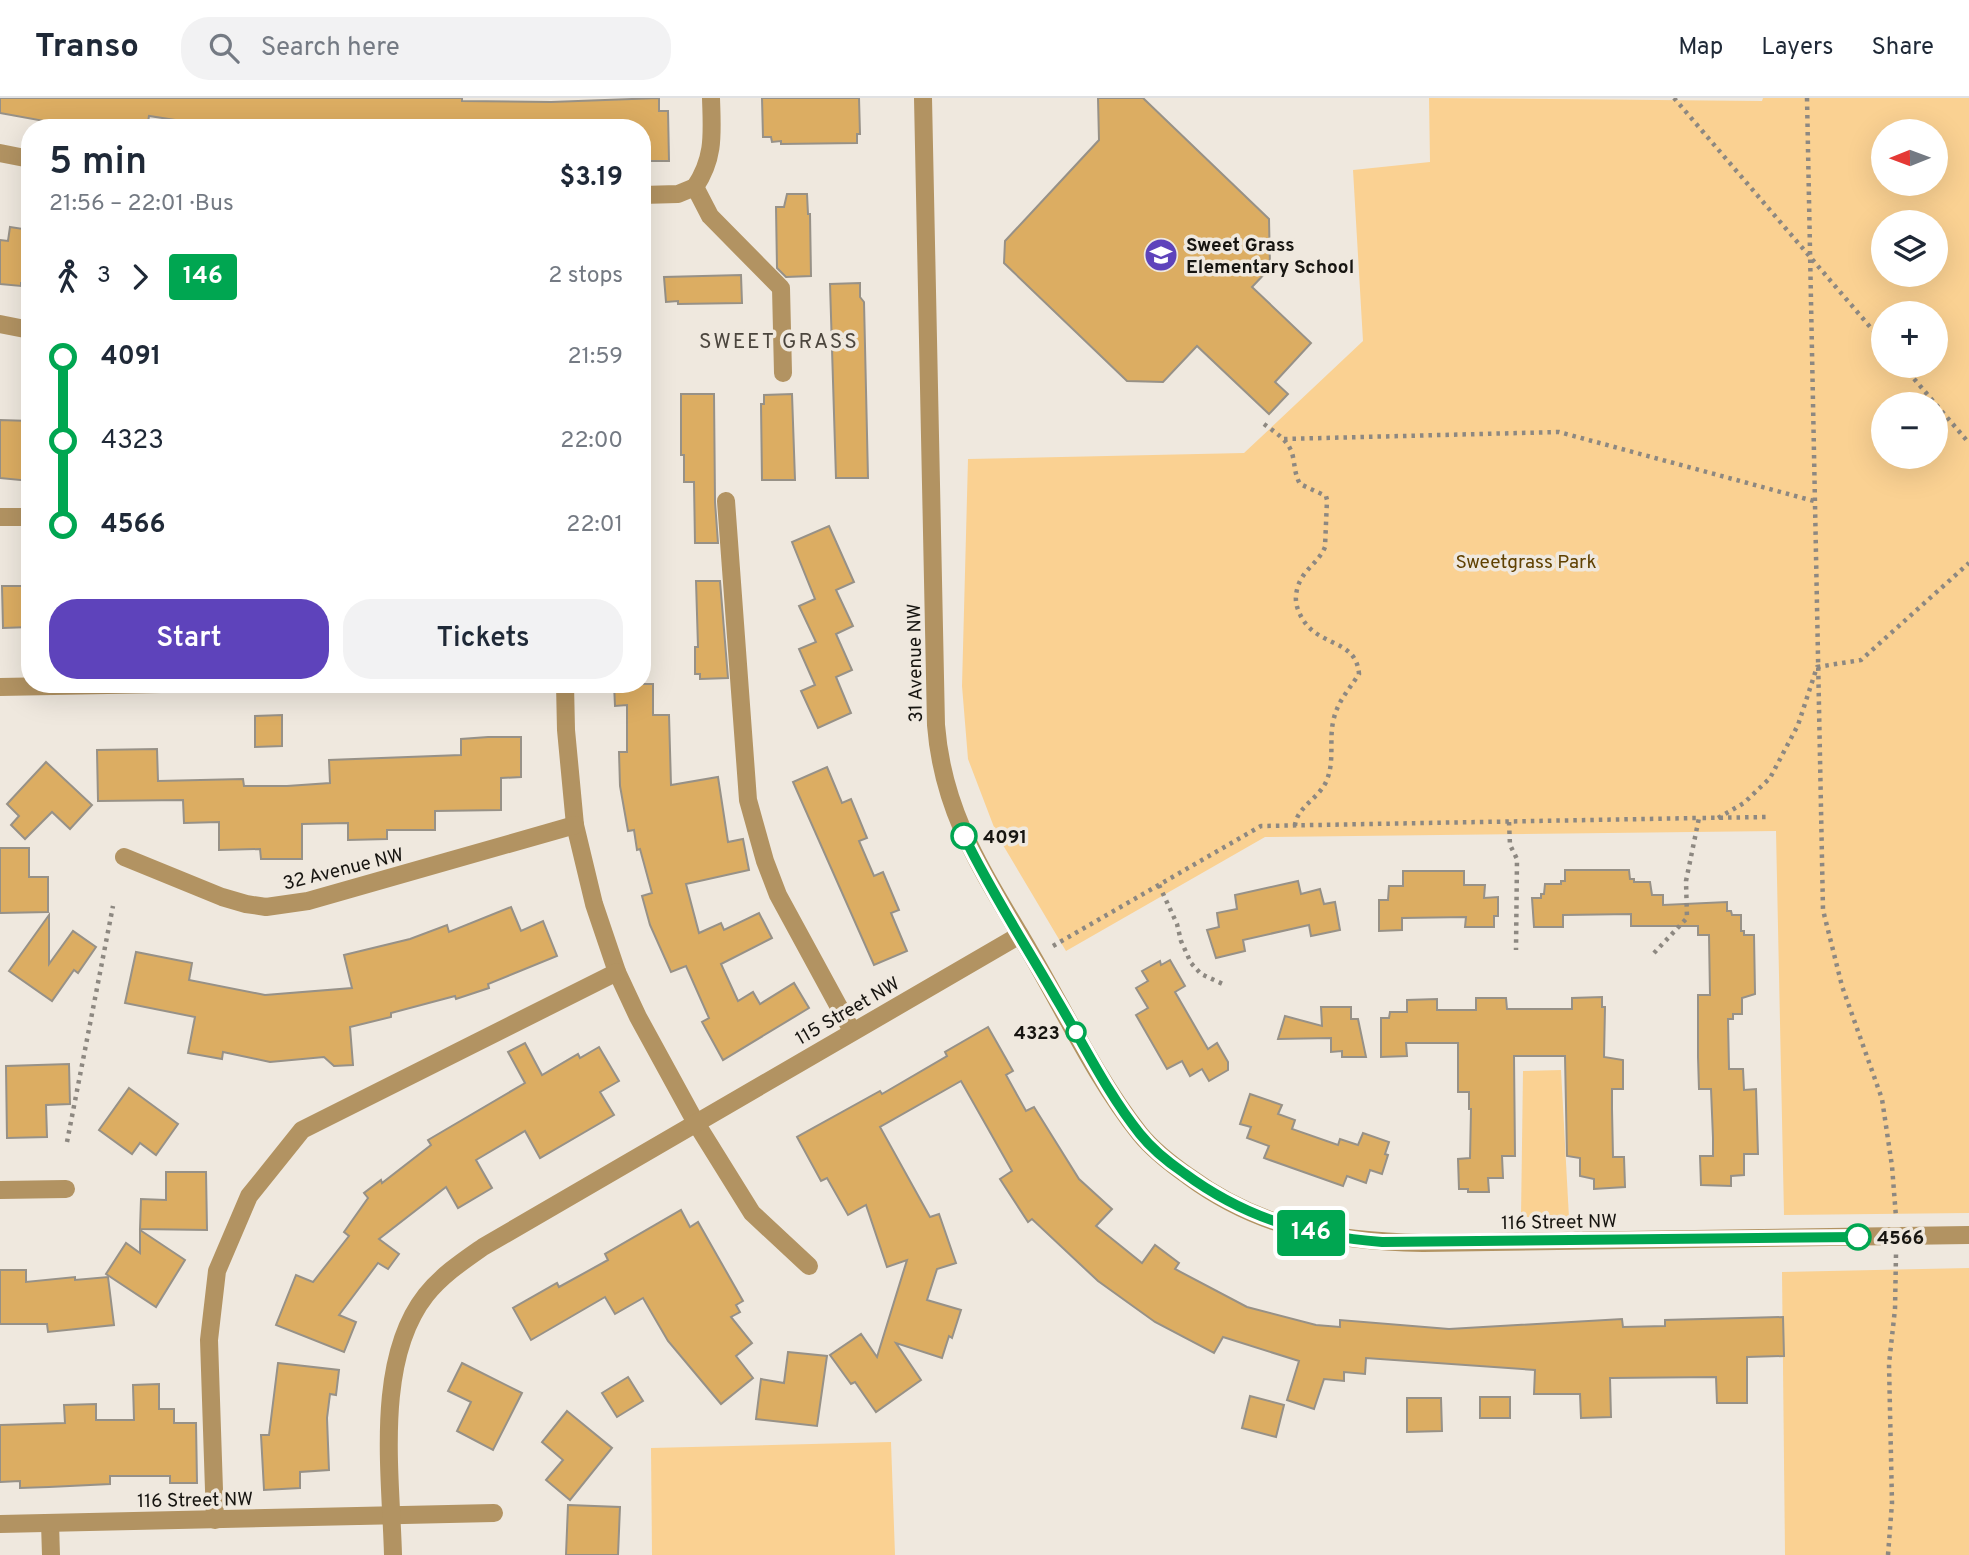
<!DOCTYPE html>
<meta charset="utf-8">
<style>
:root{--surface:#fff;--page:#f2f2f3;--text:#1f2937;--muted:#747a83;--line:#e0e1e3;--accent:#5e43bb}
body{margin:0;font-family:Overpass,sans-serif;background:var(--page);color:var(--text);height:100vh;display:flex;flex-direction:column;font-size:26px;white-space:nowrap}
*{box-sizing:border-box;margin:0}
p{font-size:23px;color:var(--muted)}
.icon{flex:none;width:38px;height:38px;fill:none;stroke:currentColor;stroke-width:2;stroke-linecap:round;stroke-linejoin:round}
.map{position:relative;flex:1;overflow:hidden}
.drawer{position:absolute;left:21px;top:21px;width:630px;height:574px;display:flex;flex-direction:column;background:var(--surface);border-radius:28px;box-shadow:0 7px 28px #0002}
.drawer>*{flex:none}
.badge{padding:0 14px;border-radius:5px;font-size:24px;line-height:46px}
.needle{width:46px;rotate:269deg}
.buttons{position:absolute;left:1871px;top:21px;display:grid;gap:14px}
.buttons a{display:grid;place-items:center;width:77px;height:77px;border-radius:50%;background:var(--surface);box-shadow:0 7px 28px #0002;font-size:35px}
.map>.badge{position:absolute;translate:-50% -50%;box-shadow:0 0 0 4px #fff}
.legs{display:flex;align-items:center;gap:10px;height:77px;padding:0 28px;font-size:23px}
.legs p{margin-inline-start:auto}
.summary{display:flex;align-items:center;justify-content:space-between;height:119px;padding:0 28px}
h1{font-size:38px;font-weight:600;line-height:52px}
.button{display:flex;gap:14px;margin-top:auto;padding:14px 28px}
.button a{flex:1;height:80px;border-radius:28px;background:var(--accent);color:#fff;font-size:28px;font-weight:600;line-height:80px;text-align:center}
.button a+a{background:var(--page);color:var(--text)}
ul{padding:0 28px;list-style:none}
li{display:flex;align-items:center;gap:24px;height:84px;font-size:26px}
li i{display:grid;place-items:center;width:10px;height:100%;margin:0 9px;background:currentColor}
li i::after{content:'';width:18px;height:18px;margin:-9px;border:5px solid;border-radius:50%;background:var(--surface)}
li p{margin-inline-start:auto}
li:first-child i{background:linear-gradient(#0000 50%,currentColor 0)}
li:last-child i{background:linear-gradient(currentColor 50%,#0000 0)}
header{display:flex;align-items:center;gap:42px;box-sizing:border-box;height:98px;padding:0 35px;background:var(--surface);border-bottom:2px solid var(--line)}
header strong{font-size:33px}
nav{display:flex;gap:38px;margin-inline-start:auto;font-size:24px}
.search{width:490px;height:63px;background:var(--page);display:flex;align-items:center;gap:18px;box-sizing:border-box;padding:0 24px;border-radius:28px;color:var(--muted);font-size:26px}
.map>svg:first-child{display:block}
</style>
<header>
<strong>Transo</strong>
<div class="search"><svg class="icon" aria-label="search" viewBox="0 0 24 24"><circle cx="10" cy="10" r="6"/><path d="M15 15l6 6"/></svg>Search here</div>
<nav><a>Map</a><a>Layers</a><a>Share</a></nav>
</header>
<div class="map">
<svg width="1969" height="1457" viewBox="0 0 1969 1457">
<rect width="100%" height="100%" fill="#efe8de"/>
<g fill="#fad192" fill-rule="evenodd">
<path d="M1429 0 1762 3 1763 0H1969V1115L1784 1117 1776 733 1265 739 1066 853 997 737 968 661 962 588 968 361 1244 355 1363 243 1353 72 1430 64ZM1936 33V86H1883V33ZM1936 124V177H1883V124ZM1883 215H1936V268H1883ZM1936 306V359H1883V306Z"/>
<path d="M1561 972 1569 1120 1521 1119 1523 973Z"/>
<path d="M1969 1170V1457H1785L1782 1174Z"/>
<path d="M891 1344 895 1457H652L651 1350Z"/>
</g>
<g fill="#dcad62" stroke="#979187" stroke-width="2">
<path d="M0 0H462V3L551 4 659 0V13H668L669 63H642V30H194L195 25 149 18 147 30H61V26L0 15Z"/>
<path d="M762 0H859L860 36H857V45L781 46V43L772 44 771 39H763Z"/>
<path d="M1098 0H1143L1269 121 1270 170 1252 189 1311 245 1275 284 1288 296 1269 316 1197 248 1163 284 1127 283 1004 165 1005 143 1099 42Z"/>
<path d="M787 96H807L808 116H810L811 178 786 179 777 170 776 109H784Z"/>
<path d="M10 129 30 132V186L21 185V188L0 186V142L8 143Z"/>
<path d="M741 177 742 205 678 206V203L666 204 664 179Z"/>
<path d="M860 185V199L864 204 868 380H836L830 186Z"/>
<path d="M681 296H714L715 404 718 445H695L694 384H684V357H681Z"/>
<path d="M792 296 795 382H762L761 306H764V297Z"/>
<path d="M0 322 30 323V383L0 380Z"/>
<path d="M829 428 854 484 836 492 853 528 836 536 852 572 836 579 851 615 818 630 801 593 815 587 799 551 816 544 799 508 815 501 792 444Z"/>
<path d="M696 483H720L728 580 700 581V576H695V549H698Z"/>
<path d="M2 488H30V529L3 530Z"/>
<path d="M614 586H653V617H669L671 687 718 679 728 744 743 741 749 772 686 786 699 835 721 825 724 832 759 815 772 840 721 866 738 903 753 894 760 906 794 885 809 910 723 962 702 924 709 920 686 868 671 874 650 827 642 798 652 795 640 751 637 752 634 732 628 733 620 688 619 654H627V607L615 608Z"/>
<path d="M282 617V648L255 649V618Z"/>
<path d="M488 639H521V679L501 680V712L435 713V732H387V741L348 742V725L302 726V761H261L260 751 219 752V724L184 725 183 702 98 703 97 652 157 651 158 683 243 681 244 688H287L330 685 329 662 461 657V641Z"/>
<path d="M46 664 92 707 70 731 52 714 25 741 11 727 19 718 7 706Z"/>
<path d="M827 669 842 705 851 701 867 740 859 743 874 778 883 774 899 812 891 815 907 853 874 867 793 684Z"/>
<path d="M0 750H29V779H48V814L0 815Z"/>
<path d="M1565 772H1629L1630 781H1634V784H1650L1652 797H1663V807L1727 804V813H1731L1732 817H1741V833H1744V837H1754L1755 896 1742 900V916H1733V921H1728L1729 971H1743L1744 992 1756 991 1758 1056H1744V1077L1731 1078V1088L1701 1087 1700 1058H1713V1040L1711 991H1699L1698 959V897H1710L1709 837H1698V828H1631V816L1563 817V829H1534L1532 800H1541V796H1544L1545 786H1561V783H1565Z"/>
<path d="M1403 773H1464V787H1485L1484 800 1498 799V818H1494V829H1465L1466 819 1402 820V832L1379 833V802H1388L1389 788H1403Z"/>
<path d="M1298 783 1301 796 1320 791 1324 806 1335 804 1340 832 1311 838 1309 827 1243 842 1245 853 1216 860 1207 832 1219 829 1217 815 1237 811 1235 797Z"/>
<path d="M511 809 521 833 543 823 557 858 488 886 489 890 456 901 455 898 391 915V919L350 929 353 967 334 968 324 959 270 964 223 954 222 961 188 955 195 919 125 905 136 854 192 865 189 882 265 897 352 890 344 857 410 841 447 827 449 834Z"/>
<path d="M49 817V866L73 833 96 849 78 875 74 872 52 903 9 873Z"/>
<path d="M1170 862 1185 888 1175 894 1208 951 1217 945 1228 964V972L1209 983 1202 971 1190 978 1182 963 1167 971 1136 917 1148 910 1136 890 1148 883 1142 873 1160 863 1161 867Z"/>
<path d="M1602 899V909H1605L1604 959 1623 962V991H1612V1011L1613 1059H1624L1625 1089 1594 1091V1081L1580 1078V1060L1567 1058 1565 958H1514L1515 1058H1502L1503 1080H1488L1489 1094H1468V1091H1459L1458 1061 1470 1060 1471 1011H1469V994H1458V945H1406L1407 958 1381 959V920H1389L1390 914H1407V902L1437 901V912H1476V900H1506L1507 911H1572V900Z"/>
<path d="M1321 909H1351V921H1358L1366 959H1342V953L1331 954V940L1278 941 1285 918 1322 928Z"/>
<path d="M988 929 1013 973 1006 977 1026 1013 1034 1009 1079 1081 1112 1111 1096 1128 1142 1165 1155 1147 1179 1165 1175 1171 1247 1209 1316 1227 1340 1229V1222L1449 1231 1622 1221 1623 1229 1665 1228V1222L1783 1219 1784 1258 1747 1259V1305H1717L1716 1279 1610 1280 1611 1319 1581 1320 1580 1296H1534L1535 1272 1366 1260 1365 1276 1344 1274V1283L1324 1281 1314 1311 1287 1302 1299 1263 1223 1239 1214 1255 1155 1224 1098 1183 1032 1121 1028 1124 1000 1081 1012 1073 961 983 880 1029 930 1119 939 1116 956 1165 937 1171 927 1202 961 1212 952 1240 949 1238 942 1260 896 1245 921 1282 876 1314 855 1284 851 1286 830 1257 861 1236 877 1259 907 1162 887 1169 866 1107 848 1117 827 1080 821 1083 797 1039 880 993 882 996 947 958 945 954Z"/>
<path d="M525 945 542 977 578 956 580 960 599 949 619 983 600 994 614 1017 540 1060 525 1033 476 1062 492 1090 458 1110 446 1089 379 1141 399 1156 388 1171 378 1165 339 1217 356 1224 344 1254 276 1227 296 1177 313 1184 349 1138 344 1134 368 1100 364 1095 381 1082 382 1085 431 1047 428 1042 525 985 508 954Z"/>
<path d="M69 966 70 1006 46 1007 47 1039 7 1040 6 968Z"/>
<path d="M129 990 178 1026 156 1057 140 1045 132 1056 99 1032Z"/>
<path d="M1250 996 1282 1007 1278 1016 1295 1022 1292 1031 1338 1047 1340 1041 1358 1047 1363 1035 1389 1044 1385 1056 1388 1057 1382 1076 1370 1072 1366 1085 1347 1078 1343 1088 1264 1060 1269 1048 1247 1040 1251 1029 1240 1026Z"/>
<path d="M166 1074H206L207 1132 140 1131 141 1101 166 1102Z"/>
<path d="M681 1112 690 1129 698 1124 743 1203 736 1207 740 1214 731 1219 752 1245 736 1258 753 1280 721 1306 668 1243 643 1200 615 1216 605 1199 531 1242 513 1210 557 1185 559 1189 608 1162 605 1156Z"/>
<path d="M140 1132 185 1162 156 1209 106 1176 126 1145 140 1155Z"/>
<path d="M0 1172H26V1184L75 1179V1182L108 1179 114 1227 48 1234 47 1226H0Z"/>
<path d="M788 1254 827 1258 817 1328 756 1321 761 1281 784 1285Z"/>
<path d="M278 1265 339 1272 336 1297 330 1296 327 1320 329 1372 300 1374V1390L264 1392 261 1337H269Z"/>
<path d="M462 1265 522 1295 493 1352 457 1333 471 1304 448 1293Z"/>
<path d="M628 1279 643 1303 617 1319 602 1295Z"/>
<path d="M159 1286V1311H174V1325H196L197 1385H170V1378H110V1386L49 1389 20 1390V1383L0 1384V1327L65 1325 64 1307 96 1306V1322H134L133 1287Z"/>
<path d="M1250 1298 1284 1307 1276 1339 1242 1330Z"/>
<rect x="1480" y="1299" width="30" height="21"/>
<path d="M1407 1300H1441L1442 1333 1407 1334Z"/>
<path d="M567 1313 612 1350 570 1402 546 1382 563 1362 542 1344Z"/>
<path d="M568 1407 620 1409 618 1457H566Z"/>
</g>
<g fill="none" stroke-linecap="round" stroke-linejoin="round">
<g stroke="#8d8881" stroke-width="4.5" stroke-dasharray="3.5 5" stroke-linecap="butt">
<path d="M1674 0 1883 244"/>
<path d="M1807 0 1823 812 1842 888 1882 1001 1892 1068 1896 1119"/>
<path d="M1903 268 1969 345"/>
<path d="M1264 326C1276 335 1290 343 1293 359 1295 369 1295 377 1300 386L1326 398 1327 402 1325 449C1319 464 1303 472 1298 488 1295 498 1295 505 1299 514 1314 551 1356 538 1359 576 1348 593 1337 604 1333 624 1329 644 1335 664 1326 684 1318 701 1296 710 1295 728"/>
<path d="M1284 341 1559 334 1814 403"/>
<path d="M1718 720 1744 705 1770 680 1798 627 1817 569 1861 562 1969 465"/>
<path d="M1509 724 1510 747 1517 761 1516 852"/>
<path d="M1159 787 1177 826 1181 843 1191 865 1201 876 1225 887"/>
<path d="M1053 848 1261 728 1699 720"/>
<path d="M1654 855 1687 820 1686 783 1699 720 1768 719"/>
<path d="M67 1044 113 808"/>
<path d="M1888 1457 1892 1405 1889 1266 1895 1211 1896 1156"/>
</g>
<g stroke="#b29362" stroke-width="18">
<path d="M923 0 936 627C943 718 986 778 1030 854 1065 914 1097 982 1140 1036 1153 1052 1171 1066 1188 1078 1261 1132 1334 1143 1423 1145L1969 1137"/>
<path d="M0 55 30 61"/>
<path d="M695 89 710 118 781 190 783 275"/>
<path d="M695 89C715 59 712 35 711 0"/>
<path d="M642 97 678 96 695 89"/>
<path d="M0 226 30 232"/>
<path d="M726 403 748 702 765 763 778 797 852 933"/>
<path d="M0 419H30"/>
<path d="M565 586 566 632 575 727 594 806 617 874 638 919 696 1025 752 1115 809 1168"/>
<path d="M0 589 161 586"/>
<path d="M124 759 222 799 246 806 266 809 308 803 575 727"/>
<path d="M0 1092 66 1091"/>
<path d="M215 1422 209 1242 217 1173 249 1098 302 1032 617 874"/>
<path d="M50 1425 51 1457"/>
<path d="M0 1426 494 1415"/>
<path d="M393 1457C391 1377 374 1263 426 1197 442 1177 463 1163 483 1149L1020 837"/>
</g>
</g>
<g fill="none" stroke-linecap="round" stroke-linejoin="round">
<defs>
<path id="line-1" d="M964 738C991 794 1025 846 1056 900 1083 945 1107 995 1140 1036 1152 1051 1168 1064 1184 1075 1245 1120 1306 1138 1382 1144L1858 1139"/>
</defs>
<use href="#line-1" stroke="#fff" stroke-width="16"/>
<use href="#line-1" stroke="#00a651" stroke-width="10"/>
</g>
<defs>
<symbol id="school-disc" viewBox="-11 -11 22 22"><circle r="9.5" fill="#5e43bb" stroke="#efe8de"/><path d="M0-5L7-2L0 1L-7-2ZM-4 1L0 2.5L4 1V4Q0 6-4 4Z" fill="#fff"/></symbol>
</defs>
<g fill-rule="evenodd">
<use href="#school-disc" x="1142" y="138" width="38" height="38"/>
</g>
<g fill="#fff" stroke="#00a651" stroke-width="3.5">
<circle cx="964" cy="738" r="12"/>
<circle cx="1076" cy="934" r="9"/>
<circle cx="1858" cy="1139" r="12"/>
</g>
<g text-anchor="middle" stroke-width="7" stroke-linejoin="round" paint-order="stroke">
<g font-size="19" font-weight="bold" fill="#171511" stroke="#efe8de" text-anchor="start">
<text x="1186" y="153">Sweet Grass<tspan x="1186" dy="22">Elementary School</tspan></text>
</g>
<g font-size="19" fill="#604101" stroke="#efe8de">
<text x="1526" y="470">Sweetgrass Park</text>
</g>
<g font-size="19" fill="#171511" stroke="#efe8de">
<text transform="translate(914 565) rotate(-91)" y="7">31 Avenue NW</text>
<text transform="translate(343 770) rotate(-14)" y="7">32 Avenue NW</text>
<text transform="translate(847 912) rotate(-30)" y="7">115 Street NW</text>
<text transform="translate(1559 1123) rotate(-1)" y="7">116 Street NW</text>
<text transform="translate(195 1401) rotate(-1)" y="7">116 Street NW</text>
</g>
<g font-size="19" font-weight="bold" fill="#171511" stroke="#efe8de" text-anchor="start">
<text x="983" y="745">4091</text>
<text x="1060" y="941" text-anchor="end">4323</text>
<text x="1877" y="1146">4566</text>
</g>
<g font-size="21" letter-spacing="2" fill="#4c463e" stroke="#efe8de">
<text x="779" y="250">SWEET GRASS</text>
</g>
</g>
</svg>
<div class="buttons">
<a><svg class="needle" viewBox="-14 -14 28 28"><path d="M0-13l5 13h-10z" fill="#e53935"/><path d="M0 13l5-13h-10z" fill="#747a83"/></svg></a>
<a><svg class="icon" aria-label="layers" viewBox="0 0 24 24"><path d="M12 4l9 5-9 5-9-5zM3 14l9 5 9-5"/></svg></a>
<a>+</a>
<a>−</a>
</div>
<b class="badge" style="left:1311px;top:1135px;background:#00a651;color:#fff">146</b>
<section class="drawer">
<div class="summary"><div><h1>5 min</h1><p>21:56 – 22:01 · Bus</p></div><b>$3.19</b></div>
<div class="legs"><svg class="icon" aria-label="walk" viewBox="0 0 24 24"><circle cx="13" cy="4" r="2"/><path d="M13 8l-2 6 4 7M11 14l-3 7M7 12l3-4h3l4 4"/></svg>3<svg class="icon" aria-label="forward" viewBox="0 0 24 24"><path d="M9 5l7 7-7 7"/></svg><b class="badge" style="background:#00a651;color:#fff">146</b><p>2 stops</p></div>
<ul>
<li><i style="color:#00a651"></i><b>4091</b><p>21:59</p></li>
<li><i style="color:#00a651"></i><span>4323</span><p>22:00</p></li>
<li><i style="color:#00a651"></i><b>4566</b><p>22:01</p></li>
</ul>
<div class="button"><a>Start</a><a>Tickets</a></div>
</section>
</div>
